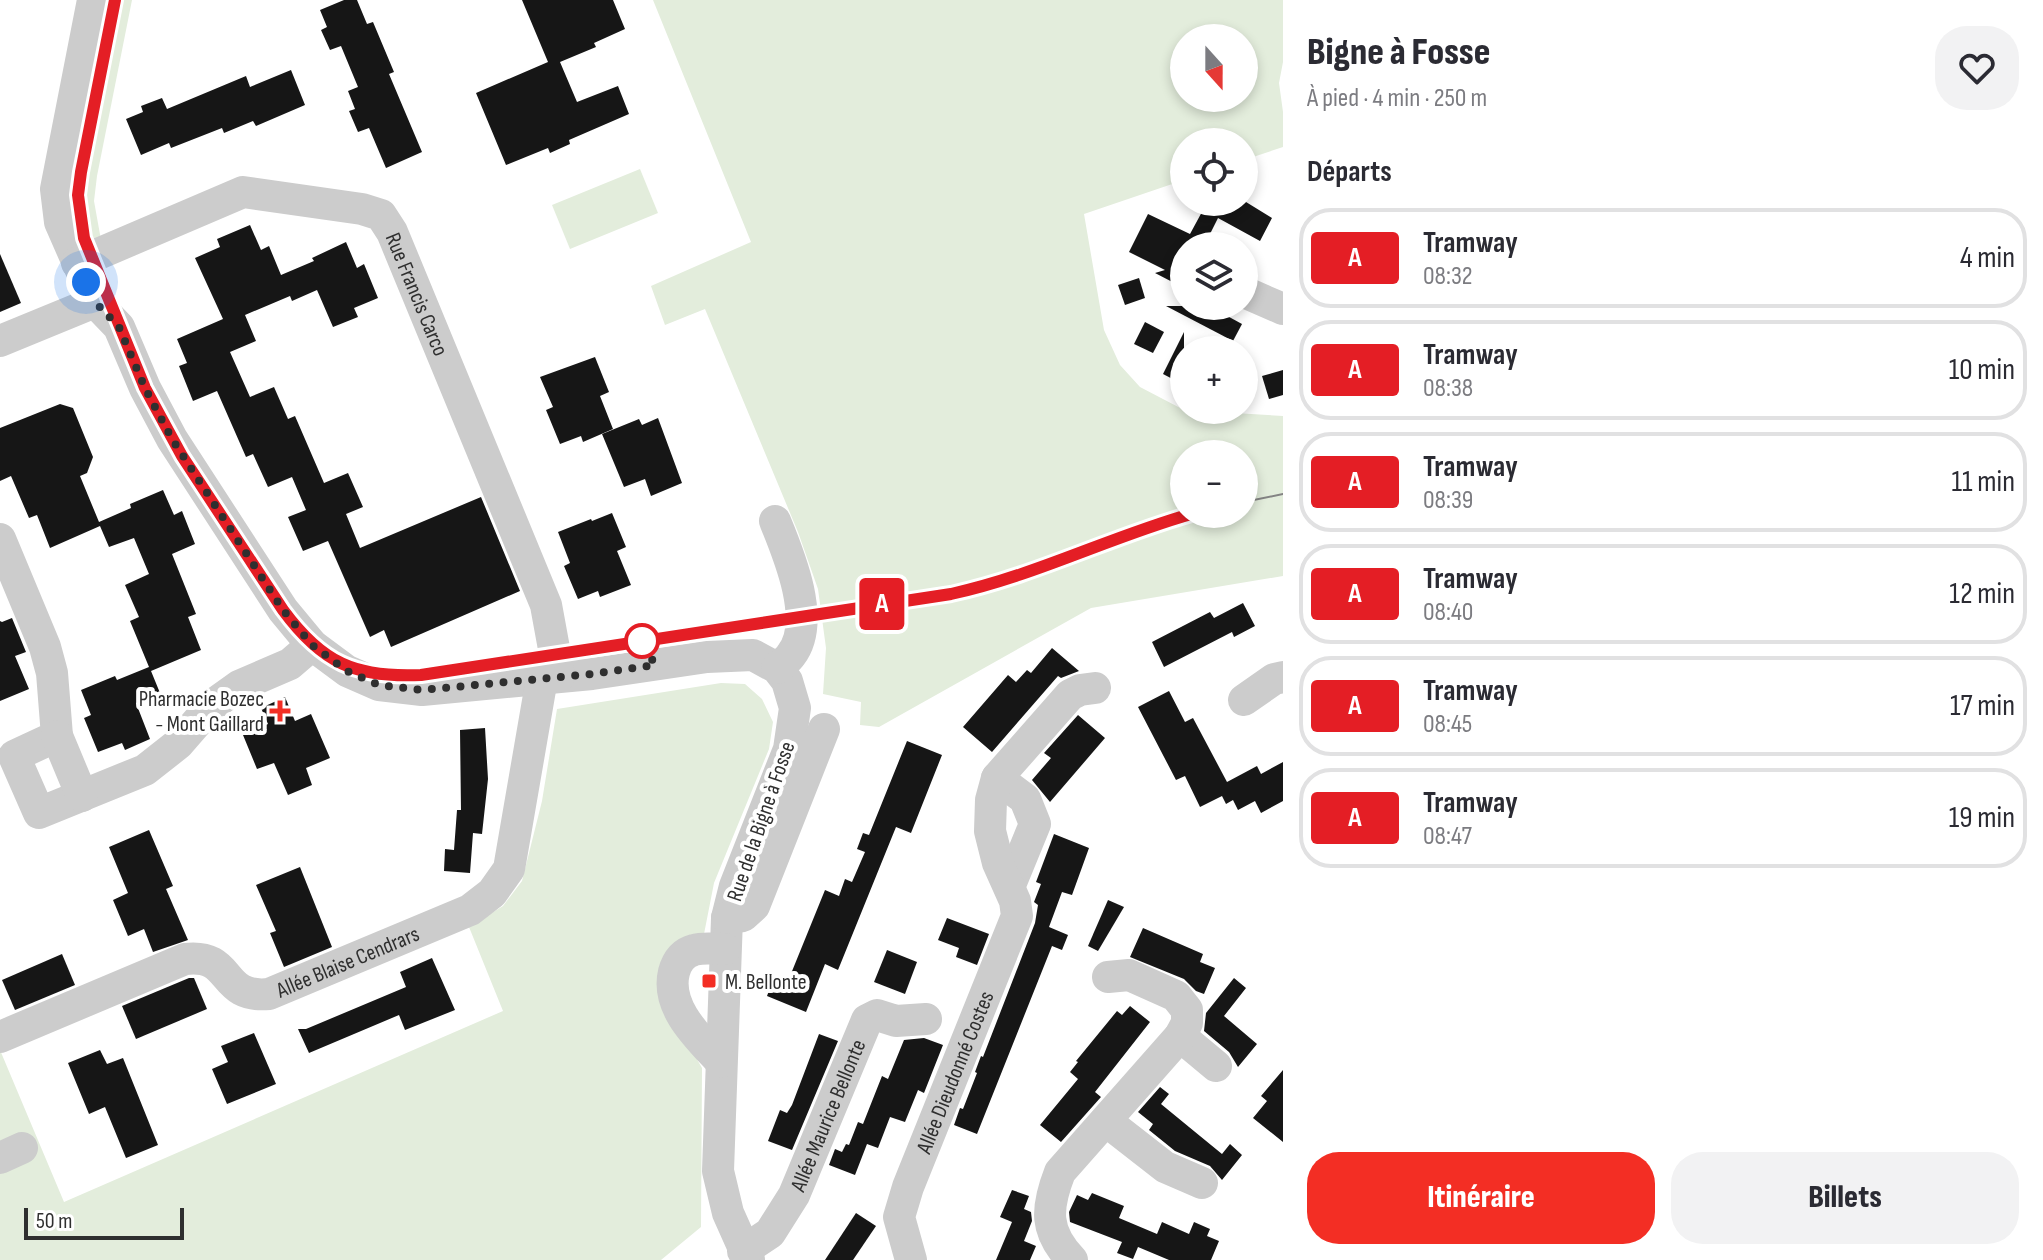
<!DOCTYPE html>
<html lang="fr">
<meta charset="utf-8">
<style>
:root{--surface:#fff;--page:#f2f2f3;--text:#2b2b33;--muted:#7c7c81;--line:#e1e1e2;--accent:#f32e24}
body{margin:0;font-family:"Sofia Sans Condensed",sans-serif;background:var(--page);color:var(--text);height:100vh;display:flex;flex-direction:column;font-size:30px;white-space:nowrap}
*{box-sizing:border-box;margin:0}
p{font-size:26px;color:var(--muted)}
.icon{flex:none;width:44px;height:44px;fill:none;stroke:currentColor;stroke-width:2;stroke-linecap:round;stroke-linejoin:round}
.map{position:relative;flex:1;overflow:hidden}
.side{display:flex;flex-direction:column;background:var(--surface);width:760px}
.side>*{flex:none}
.badge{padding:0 16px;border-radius:6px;font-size:28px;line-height:52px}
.needle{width:52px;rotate:159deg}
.fabs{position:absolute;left:1170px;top:24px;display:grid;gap:16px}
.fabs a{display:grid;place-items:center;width:88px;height:88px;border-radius:50%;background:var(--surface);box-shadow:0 4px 12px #0003;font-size:40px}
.scale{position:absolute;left:24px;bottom:20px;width:160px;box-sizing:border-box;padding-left:8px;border:4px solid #2f2f2f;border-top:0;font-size:22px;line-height:28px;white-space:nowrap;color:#2f2f2f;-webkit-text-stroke:6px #fff;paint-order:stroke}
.you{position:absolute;width:40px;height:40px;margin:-20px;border:6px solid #fff;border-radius:50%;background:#1a73e8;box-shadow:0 0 0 12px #1a73e833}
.map>.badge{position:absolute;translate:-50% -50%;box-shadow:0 0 0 4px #fff}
h2{padding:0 24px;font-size:30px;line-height:72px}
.round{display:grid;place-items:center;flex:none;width:84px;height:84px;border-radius:32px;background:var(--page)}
.head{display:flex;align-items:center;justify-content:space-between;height:136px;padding:0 24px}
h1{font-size:38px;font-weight:800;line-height:60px}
.primary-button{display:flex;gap:16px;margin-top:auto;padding:16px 24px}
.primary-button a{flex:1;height:92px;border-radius:32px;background:var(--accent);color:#fff;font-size:32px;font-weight:800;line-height:92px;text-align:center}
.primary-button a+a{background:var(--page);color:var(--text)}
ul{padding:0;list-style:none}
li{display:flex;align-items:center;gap:24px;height:100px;margin:0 16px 12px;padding:0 8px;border:4px solid var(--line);border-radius:32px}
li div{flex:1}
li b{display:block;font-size:30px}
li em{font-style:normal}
li .badge{min-width:88px;font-weight:700;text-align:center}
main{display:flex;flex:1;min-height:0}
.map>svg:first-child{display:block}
</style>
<main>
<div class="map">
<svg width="1283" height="1260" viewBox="0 0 1283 1260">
<rect width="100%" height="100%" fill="#fff"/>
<g fill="#e3eddc" fill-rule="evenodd">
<path d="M103 0H132L97 176 94 201 101 240 90 243 78 239 68 169Z"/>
<path d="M653 0H1283V62L1279 83 1283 112V147L1244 160V142H1184V180L1084 214 1104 330 1120 365 1140 387 1184 410 1283 416V576L1091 608 879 727 860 725 861 702 823 694 826 648 818 589 798 532 705 309 665 325 651 286 751 242ZM1244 38V98H1184V38ZM1244 454V514H1184V454Z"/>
<path d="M640 169 658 213 570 249 552 205Z"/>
<path d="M721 683 745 684 762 699 773 722 769 749 714 883 704 934 665 1004 702 1068 701 1227 661 1260H0V1050L64 1202 503 1011 469 927 503 906 522 881 542 801 557 709Z"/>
</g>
<g fill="#161616">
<path d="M344 0H357L367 24 373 22 394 72 389 74 422 152 386 168 369 128 358 132 349 111 355 109 348 91 358 87 341 46 330 50 321 30 327 27 320 10Z"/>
<path d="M522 0H613L625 29 594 43 596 47 560 62 577 102 618 86 629 114 569 140 570 144 550 153 548 148 506 165 476 93 548 62Z"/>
<path d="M291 70 305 105 256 126 253 121 224 133 222 128 171 148 169 143 141 155 126 119 143 112 141 106 162 98 167 109 246 76 250 87Z"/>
<path d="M1187 202H1246L1272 218 1260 241 1218 218 1206 242 1214 246H1184V288L1155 273 1165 270 1129 252 1148 214 1190 234 1203 210Z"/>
<path d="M250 225 261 250 269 246 281 275 314 261 312 258 346 242 357 268 364 264 378 298 354 308 358 317 333 327 317 290 292 301 290 296 245 315 256 341 230 352 250 397 274 387 288 419 295 416 324 483 348 473 363 507 346 514 360 548 481 497 520 591 391 647 384 630 370 637 328 541 303 551 288 517 306 510 292 477 268 487 253 454 246 457 217 391 193 401 179 366 187 363 177 339 223 319 195 258 220 247 217 239Z"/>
<path d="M0 254 21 303 0 312Z"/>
<path d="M1139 278 1145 298 1125 305 1118 285Z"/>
<path d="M1166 306H1209L1242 324 1233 341Z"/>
<path d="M1145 322 1164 332 1153 353 1134 344Z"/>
<path d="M1184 332V385L1163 374Z"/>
<path d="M595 357 609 392 600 396 613 429 583 442 581 436 560 444 546 410 553 407 540 377Z"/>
<path d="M1283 370V395L1269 399 1262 376Z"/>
<path d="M60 404 73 408 93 457 87 473 80 476 99 522 131 508 130 504 163 490 174 515 182 511 195 544 172 554 196 614 188 617 201 650 151 671 160 693 136 703 150 739 125 750 122 743 98 752 84 718 91 715 81 690 115 676 117 680 149 667 130 621 139 617 125 585 149 574 134 538 109 547 100 526 50 548 37 515 29 518 11 476 0 481V428Z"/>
<path d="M658 418 682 483 651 496 645 479 624 487 602 434 639 419 642 425Z"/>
<path d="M612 513 626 547 617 551 631 585 600 597 598 591 578 599 564 566 570 563 558 532 591 519 592 521Z"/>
<path d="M1243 603 1255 626 1234 637 1232 632 1164 667 1152 642 1210 612 1214 618Z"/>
<path d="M12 618 26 652 15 656 29 689 0 701V621L2 622Z"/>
<path d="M1052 648 1079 671 1061 678 1058 676 992 752 963 727 1008 675 1016 682 1027 670 1031 673Z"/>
<path d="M1169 691 1185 722 1193 718 1227 782 1257 766 1261 774 1283 762V801L1261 813 1255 801 1238 810 1233 800 1226 804 1222 796 1200 807 1185 776 1176 780 1138 707Z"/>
<path d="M285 697 295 721 311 714 330 758 306 768 312 785 288 795 274 763 257 769 243 735 268 724 261 708Z"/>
<path d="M1078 715 1105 738 1050 802 1032 780 1051 758 1044 753Z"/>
<path d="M485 728 488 779 482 834 473 833 470 873 444 871 445 849 454 850 457 810H461L460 730Z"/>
<path d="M907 741 942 755 911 833 896 827 838 970 825 964 806 1012 767 996 773 980 786 986 825 890 839 896 845 879 852 882 865 852 857 849 863 833 869 835Z"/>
<path d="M149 830 173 886 166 889 188 940 153 952 144 929 128 936 113 900 128 893 109 847Z"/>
<path d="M1054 834 1089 848 1072 895 1062 892 1049 927 1068 935 1062 950 1052 946 977 1134 954 1125 960 1108 963 1109 977 1073 975 1072 981 1056 983 1057 1035 923 1038 905 1034 902 1041 884 1036 882Z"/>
<path d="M300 867 332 947 284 967 270 933 276 931 256 885Z"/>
<path d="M1108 900 1124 907 1098 951 1088 946Z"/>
<path d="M947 918 989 934 977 965 956 957 959 948 938 940Z"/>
<path d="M1143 928 1203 954 1200 962 1215 968 1204 994 1196 991 1184 979 1130 957Z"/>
<path d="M887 950 917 962 905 994 874 982Z"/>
<path d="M62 954 75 985 15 1010 2 980Z"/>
<path d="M432 958 455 1010 405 1030 399 1015 309 1053 298 1029H306L406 987 400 972Z"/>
<path d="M189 978H194L207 1009 136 1039 122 1006Z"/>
<path d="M1234 978 1246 988 1224 1016 1257 1044 1238 1067 1229 1052 1204 1031 1206 1013Z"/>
<path d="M1130 1006 1150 1022 1095 1092 1101 1097 1061 1142 1040 1125 1078 1079 1070 1072 1078 1062 1076 1061 1117 1011 1122 1015Z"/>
<path d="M254 1033 276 1084 227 1104 212 1069 228 1062 221 1046Z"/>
<path d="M819 1034 838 1041 792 1150 768 1141 780 1110 787 1113 792 1105Z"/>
<path d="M924 1038 943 1045 924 1093 918 1090 905 1122 890 1117 878 1148 867 1144 855 1175 829 1165 835 1149 842 1152 846 1144 849 1145 858 1122 863 1124 882 1076 888 1079 904 1040Z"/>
<path d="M100 1050 107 1064 123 1058 158 1145 126 1158 105 1107 89 1114 68 1063Z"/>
<path d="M1283 1070V1142L1253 1118 1267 1101 1261 1096Z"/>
<path d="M1160 1087 1169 1094 1161 1104 1189 1127 1222 1154 1230 1144 1242 1155 1222 1180 1210 1166 1175 1151 1149 1130 1153 1124 1138 1112Z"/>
<path d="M1012 1190 1029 1196 1024 1209 1031 1212 1032 1221 1024 1241 1036 1246 1030 1260H996L1012 1222 1000 1217Z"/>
<path d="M1092 1193 1124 1206 1119 1218 1157 1234 1162 1222 1189 1234 1194 1222 1210 1229 1207 1236 1219 1241 1211 1260H1169L1138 1247 1133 1259 1117 1253 1122 1242 1070 1222 1069 1212 1077 1195 1088 1200Z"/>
<path d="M856 1213 876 1226 853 1260H825Z"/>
</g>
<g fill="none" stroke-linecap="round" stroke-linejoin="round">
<g stroke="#ccc" stroke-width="32">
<path d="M93 0 56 189 60 222 95 302 119 327 145 388 172 439 283 610 312 645 347 671 379 685 422 690 592 674 707 657 753 655 777 668 787 681 795 708 789 749 735 886 727 918 718 1171 728 1213 749 1260"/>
<path id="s1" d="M77 263 243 192 362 209 381 215 392 232 546 605 559 676"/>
<path d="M1244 292 1283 309"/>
<path d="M0 341 95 302"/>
<path d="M775 521C789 555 817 622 791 655 788 660 781 664 777 668"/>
<path d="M0 539 45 647 52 673 57 736 14 756 39 813 145 770 178 744 211 706 239 686 290 664 312 645"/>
<path d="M1244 700 1274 679 1283 677"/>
<path d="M57 736 82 796"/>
<path d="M997 778 1025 799 1035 824 1010 885"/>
<path d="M727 918 743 916 754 906 824 729"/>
<path d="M1180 1036 1216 1066"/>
<path id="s2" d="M0 1037 185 959C235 953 218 999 269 994L470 910 492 893 509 869 542 678"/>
<path d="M721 1062C700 1039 665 1008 674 972 677 961 683 953 694 950 704 947 715 949 725 949"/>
<path d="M1106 1121 1165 1167 1202 1183"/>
<path d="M0 1158 22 1148"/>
<path id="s3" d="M743 1251 770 1233 794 1195 867 1020 877 1015 896 1021 926 1019"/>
<path id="s4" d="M911 1260 899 1217 908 1187 1017 916 1015 901 998 863 990 831 991 800 997 778 1070 695 1080 690 1095 688"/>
<path d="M1072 1260C1044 1231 1046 1208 1060 1172L1180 1036 1187 1023V1010L1176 996 1129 975 1108 977"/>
</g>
<g stroke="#848484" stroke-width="2">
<path d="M115 0 81 172C75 224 93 266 113 313 131 356 149 399 172 439 194 478 221 514 245 551 269 587 291 632 327 657 355 676 388 677 421 675L951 594C1034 576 1110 537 1191 514"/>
<path d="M1244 502 1283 494"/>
</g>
</g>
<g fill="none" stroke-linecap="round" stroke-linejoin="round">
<defs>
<path id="line" d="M115 0 81 172 78 195 84 238 145 388 182 456 283 610C322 663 355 678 421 675L951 594C1034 576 1110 537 1191 514"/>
</defs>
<use href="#line" stroke="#fff" stroke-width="18"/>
<use href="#line" stroke="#e41e25" stroke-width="12"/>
<path stroke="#2f2f2f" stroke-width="8" stroke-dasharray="0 14.4" d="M86 282 95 302 119 327 145 388 172 439 283 610 312 645 347 671 379 685 422 690 592 674 655 665 642 641"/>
</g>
<circle fill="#fff" stroke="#e41e25" stroke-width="4" cx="642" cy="641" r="16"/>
<g fill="#f32e24" stroke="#fff" stroke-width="3">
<path d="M276 699h8v8h8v8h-8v8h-8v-8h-8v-8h8z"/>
<rect x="701" y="973" width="16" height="16" rx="4"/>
</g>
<g text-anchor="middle" stroke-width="8" stroke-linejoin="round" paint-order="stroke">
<g font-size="22" fill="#2f2f2f" stroke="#fff">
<text dy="8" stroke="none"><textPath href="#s1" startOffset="408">Rue Francis Carco</textPath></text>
<text transform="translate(760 821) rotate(-71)" y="8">Rue de la Bigne à Fosse</text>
<text dy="8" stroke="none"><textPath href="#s2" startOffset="382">Allée Blaise Cendrars</textPath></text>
<text dy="8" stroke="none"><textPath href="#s4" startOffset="200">Allée Dieudonné Costes</textPath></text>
<text dy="8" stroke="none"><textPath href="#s3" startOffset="164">Allée Maurice Bellonte</textPath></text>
</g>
<g font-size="22" fill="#2f2f2f" stroke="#fff" text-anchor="end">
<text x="264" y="706">Pharmacie Bozec<tspan x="264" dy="25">- Mont Gaillard</tspan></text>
<text x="725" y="989" text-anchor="start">M. Bellonte</text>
</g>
</g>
</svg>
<div class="fabs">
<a><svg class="needle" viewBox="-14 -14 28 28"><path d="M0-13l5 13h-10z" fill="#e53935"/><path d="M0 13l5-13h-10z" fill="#7c7c81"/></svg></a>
<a><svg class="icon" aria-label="locate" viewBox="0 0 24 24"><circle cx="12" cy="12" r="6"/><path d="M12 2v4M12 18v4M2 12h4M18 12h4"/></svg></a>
<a><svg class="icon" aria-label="layers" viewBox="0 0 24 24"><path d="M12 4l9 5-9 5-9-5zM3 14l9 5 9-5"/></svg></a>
<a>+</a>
<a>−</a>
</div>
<div class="scale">50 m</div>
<div class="you" style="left:86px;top:282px"></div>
<b class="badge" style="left:882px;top:604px;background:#e41e25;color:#fff">A</b>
</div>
<section class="side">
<div class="head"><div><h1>Bigne à Fosse</h1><p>À pied · 4 min · 250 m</p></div><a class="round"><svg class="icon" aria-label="heart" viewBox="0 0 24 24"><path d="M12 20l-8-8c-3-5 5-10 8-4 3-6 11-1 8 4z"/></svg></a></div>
<h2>Départs</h2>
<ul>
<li><span class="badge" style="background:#e41e25;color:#fff">A</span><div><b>Tramway</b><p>08:32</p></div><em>4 min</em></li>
<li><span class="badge" style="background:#e41e25;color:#fff">A</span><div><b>Tramway</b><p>08:38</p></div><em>10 min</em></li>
<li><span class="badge" style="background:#e41e25;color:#fff">A</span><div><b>Tramway</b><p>08:39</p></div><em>11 min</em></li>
<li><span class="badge" style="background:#e41e25;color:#fff">A</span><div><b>Tramway</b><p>08:40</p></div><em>12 min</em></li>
<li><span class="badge" style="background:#e41e25;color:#fff">A</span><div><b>Tramway</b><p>08:45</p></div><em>17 min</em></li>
<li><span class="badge" style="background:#e41e25;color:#fff">A</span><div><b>Tramway</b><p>08:47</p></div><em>19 min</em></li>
</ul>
<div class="primary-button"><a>Itinéraire</a><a>Billets</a></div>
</section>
</main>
